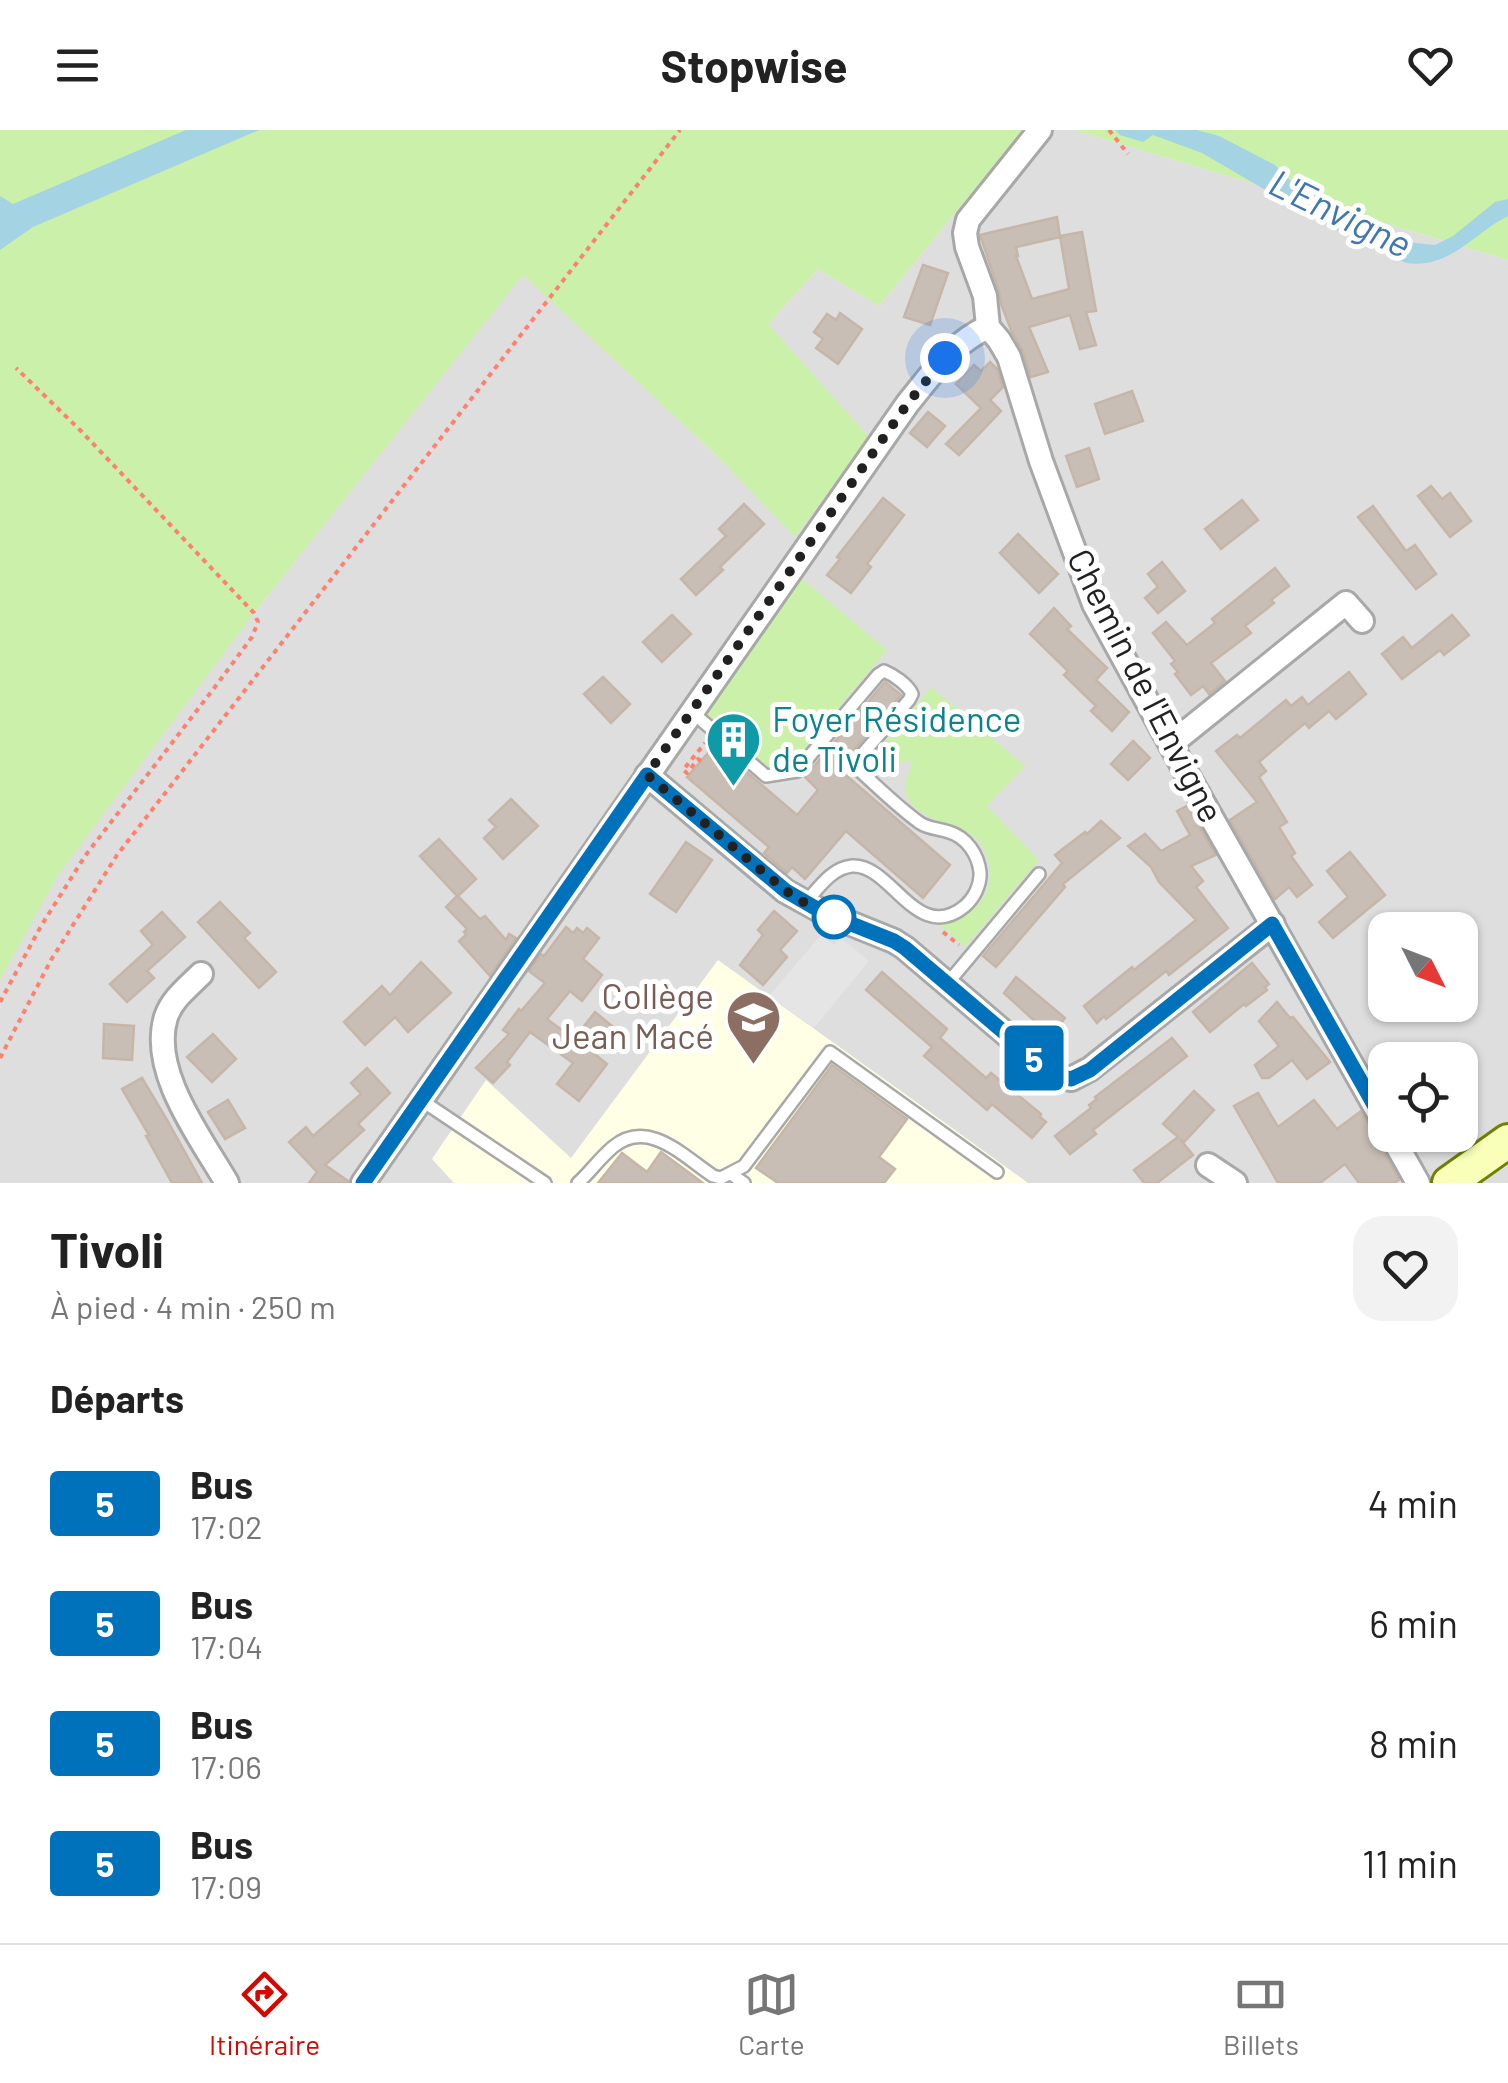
<!DOCTYPE html>
<html lang="fr">
<meta charset="utf-8">
<style>
:root{--surface:#fff;--page:#f2f2f2;--text:#222;--muted:#767676;--line:#e0e0e0;--accent:#d30800}
body{margin:0;font-family:Barlow,sans-serif;background:var(--page);color:var(--text);height:100vh;display:flex;flex-direction:column;font-size:38px;white-space:nowrap}
*{box-sizing:border-box;margin:0}
p{font-size:32px;color:var(--muted)}
.icon{flex:none;width:55px;height:55px;fill:none;stroke:currentColor;stroke-width:2;stroke-linecap:round;stroke-linejoin:round}
.map{position:relative;height:1053px;overflow:hidden}
.sheet{display:flex;flex-direction:column;background:var(--surface);flex:1}
.sheet>*{flex:none}
.badge{padding:0 20px;border-radius:8px;font-size:35px;line-height:65px}
.needle{width:65px;rotate:132deg}
.buttons{position:absolute;left:1368px;top:782px;display:grid;gap:20px}
.buttons a{display:grid;place-items:center;width:110px;height:110px;border-radius:20px;background:var(--surface);box-shadow:0 2px 8px #0004;font-size:50px}
.you{position:absolute;width:50px;height:50px;margin:-25px;border:8px solid #fff;border-radius:50%;background:#1a73e8;box-shadow:0 0 0 15px #1a73e833}
.map>.badge{position:absolute;translate:-50% -50%;box-shadow:0 0 0 5px #fff}
h2{padding:0 50px;font-size:38px;line-height:90px}
.round{display:grid;place-items:center;flex:none;width:105px;height:105px;border-radius:30px;background:var(--page)}
.overview{display:flex;align-items:center;justify-content:space-between;height:170px;padding:0 50px}
h1{font-size:48px;font-weight:700;line-height:75px}
ul{padding:0;list-style:none}
li{display:flex;align-items:center;gap:30px;height:120px;padding:0 50px}
li div{flex:1}
li b{display:block;font-size:38px}
li em{font-style:normal}
li .badge{min-width:110px;font-weight:700;text-align:center}
header{display:flex;justify-content:space-between;align-items:center;height:130px;padding:0 50px;background:var(--surface);font-size:45px;font-weight:700}
.menu{display:flex;justify-content:space-around;align-items:center;height:140px;border-top:2px solid var(--line);background:var(--surface);font-size:28px;color:var(--muted)}
.menu a{display:grid;justify-items:center;gap:5px}
.menu .selected{color:var(--accent)}
.map>svg:first-child{display:block}
</style>
<header><svg class="icon" aria-label="menu" viewBox="0 0 24 24"><path d="M4 6h16M4 12h16M4 18h16"/></svg>Stopwise<svg class="icon" aria-label="heart" viewBox="0 0 24 24"><path d="M12 20l-8-8c-3-5 5-10 8-4 3-6 11-1 8 4z"/></svg></header>
<div class="map">
<svg width="1508" height="1053" viewBox="0 0 1508 1053">
<rect width="100%" height="100%" fill="#f2efe7"/>
<path fill="#dfdede" fill-rule="evenodd" d="M1023 0H1074L1508 130V1053H0V214L254 483 523 144 713 322 795 406 869 307 767 195 818 139 879 176ZM1385 800H1460V875H1385ZM1385 930H1460V1005H1385Z"/>
<path fill="#feffe4" d="M718 830 905 964 1028 1053H454L432 1029 486 950 571 1028Z"/>
<g fill="#caf0aa">
<path d="M0 0H1023L879 176 818 139 768 194 869 307 795 407 713 322 523 145 254 483 58 745 0 850Z"/>
<path d="M1074 0H1508V130Z"/>
<path d="M801 448 887 520 791 634 766 638 705 585Z"/>
<path d="M931 557 1025 636 987 676 1039 730 965 817 939 794C960 791 978 781 987 760 991 750 990 740 988 729 978 689 932 700 910 672 901 660 906 647 912 636L910 630 885 639 870 640 867 634Z"/>
</g>
<path fill="#e5e5e5" d="M821 805 834 815 840 807 869 831 814 898 769 866Z"/>
<g fill="#a4d3e3">
<path d="M186 0H259L33 97 0 120V66L13 74Z"/>
<path d="M1115 0H1197L1219 6 1275 35 1291 51 1336 72 1371 93 1415 113 1435 115 1453 106 1495 72 1508 69V86C1472 104 1451 139 1406 133L1297 81 1269 62 1202 23 1153 5 1143 12 1120 5Z"/>
</g>
<g fill="#c8beb6" stroke="#c6b6a8" stroke-width="2.5">
<path d="M1057 87 1060 107 1016 117 1018 126H1016L1032 169 1069 159 1060 106 1082 102 1096 181 1086 182 1096 215 1080 219 1070 185 1029 197 1048 242 1031 247 1023 222 1011 200 1001 174 999 161 980 105Z"/>
<path d="M923 135 948 143 930 195 904 187Z"/>
<path d="M840 183 862 199 838 234 816 218 823 209 814 202 827 184 836 190Z"/>
<path d="M990 232 997 239 1003 257 990 270 1001 281 959 325 946 314 981 278 956 254 974 235 981 241Z"/>
<path d="M1132 261 1143 291 1105 304 1095 274Z"/>
<path d="M928 282 945 296 927 317 910 303Z"/>
<path d="M1089 318 1099 349 1077 357 1066 326Z"/>
<path d="M1431 356 1442 369 1450 363 1471 391 1450 407 1418 366Z"/>
<path d="M883 368 904 385 867 434 871 437 851 463 827 445 840 429 837 427Z"/>
<path d="M1242 370 1258 390 1221 419 1205 399Z"/>
<path d="M744 374 764 394 720 437 723 440 696 465 681 449 726 406 719 399Z"/>
<path d="M1373 376 1406 421 1415 415 1436 444 1416 459 1358 387Z"/>
<path d="M1018 404 1058 444 1039 463 1000 423Z"/>
<path d="M1162 432 1185 461 1158 483 1145 468 1158 457 1148 444Z"/>
<path d="M1275 438 1289 456 1271 470 1274 473 1245 496 1251 503 1211 533 1225 551 1209 564 1203 556 1191 565 1175 544 1178 542 1171 534 1175 531 1153 503 1166 492 1187 515 1215 493 1212 489Z"/>
<path d="M1054 478 1071 496 1067 499 1107 538 1096 550 1129 582 1112 601 1091 581 1096 576 1064 545 1068 541 1030 504Z"/>
<path d="M672 485 691 504 662 532 643 512Z"/>
<path d="M1452 485 1469 505 1444 525 1440 520 1402 549 1382 524 1403 507 1412 518Z"/>
<path d="M1349 542 1366 564 1336 589 1329 581 1309 598 1305 593 1259 632 1266 641 1259 647 1287 692 1279 697 1295 723 1291 726 1312 755 1297 767 1289 757 1275 769 1230 690 1257 672 1216 621 1237 605 1240 608 1286 570 1291 576 1302 567 1308 575Z"/>
<path d="M603 547 630 574 611 593 584 564Z"/>
<path d="M885 552 901 565 851 623 849 632 841 641 950 735 923 768 846 701 805 749 792 737 787 743 764 723 769 717 687 647 715 615 797 685 818 660 805 647Z"/>
<path d="M1133 611 1150 628 1128 650 1111 634Z"/>
<path d="M511 669 538 696 503 729 484 708 496 697 489 690Z"/>
<path d="M1187 676 1216 725 1191 736 1203 751 1196 757 1228 798 1169 845 1166 841 1106 889 1104 886 1097 893 1084 876 1132 837 1134 840 1196 790 1159 752 1151 737 1128 716 1145 704 1161 721 1190 705 1177 681Z"/>
<path d="M1101 691 1120 708 1063 754 1065 757 996 837 983 826 1062 733 1055 725 1085 702 1087 704Z"/>
<path d="M439 709 476 749 458 766 480 789 485 786 506 810 509 804 516 808 490 846 459 811 466 805 464 802 467 799 446 777 457 766 420 726Z"/>
<path d="M686 712 712 730 676 782 650 764Z"/>
<path d="M1350 722 1385 765 1333 808 1319 792 1348 767 1327 741Z"/>
<path d="M220 772 250 803 244 808 276 842 259 858 198 792Z"/>
<path d="M774 781 797 801 780 820 787 827 763 855 740 835 763 805 758 800Z"/>
<path d="M162 782 185 807 147 841 154 848 127 872 110 854 153 815 141 801Z"/>
<path d="M566 797 573 803 577 798 583 803 587 798 599 808 583 829 602 845 582 871 570 861 547 889 574 909 595 882 612 896 592 922 607 934 579 971 557 954 573 933 530 902 507 932 510 935 493 953 476 938 509 904 503 900 519 879 521 881 545 853 529 841 541 824 544 826Z"/>
<path d="M421 832 451 863 408 902 395 887 365 915 344 892 382 856 390 865Z"/>
<path d="M1252 833 1269 854 1265 857 1267 860 1246 876 1244 874 1210 902 1193 882Z"/>
<path d="M882 842 947 899 940 908 986 948 991 943 1041 984 1040 987 1046 992 1032 1008 992 974 987 980 924 926 932 917 866 860Z"/>
<path d="M1016 847 1065 888 1051 906 1004 863Z"/>
<path d="M1277 872 1290 888 1293 887 1330 932 1307 949 1292 930 1269 948H1262L1255 935 1279 916 1259 891Z"/>
<path d="M104 894 134 896 132 930 103 928Z"/>
<path d="M213 904 236 929 212 952 187 927Z"/>
<path d="M1172 908 1187 926 1093 1000 1096 1004 1070 1024 1055 1006 1091 978 1089 975 1097 969 1095 967Z"/>
<path d="M832 935 907 989 879 1027 895 1039 884 1053H778L756 1038Z"/>
<path d="M367 938 390 963 358 994 364 1000 325 1035 348 1051V1053H309L317 1042 289 1012 306 997 313 1006 361 964 351 953Z"/>
<path d="M142 948 166 988 202 1053H172L146 1006 149 1005 122 959Z"/>
<path d="M1194 961 1214 980 1184 1012 1180 1009 1193 1025 1157 1053H1144L1134 1040 1178 1007 1163 994Z"/>
<path d="M1258 963 1278 997 1314 970 1337 999 1361 981 1399 1050 1394 1053H1359L1345 1034 1320 1053H1278L1234 976Z"/>
<path d="M228 970 245 998 225 1009 208 982Z"/>
<path d="M661 1022 703 1053H598L622 1023 647 1042Z"/>
</g>
<g fill="none" stroke-linecap="round" stroke-linejoin="round">
<defs>
<g id="lane">
<path d="M692 582 766 646 797 641 878 545 884 541C894 545 908 555 912 564L909 570 858 629V637L861 642C880 659 899 678 920 693 929 699 938 698 949 702 966 707 978 724 980 742 981 755 974 768 965 776 917 816 891 733 852 736 831 738 818 759 805 773"/>
<path d="M947 854 1039 744"/>
<path d="M421 970 545 1053"/>
<path d="M731 1044 744 1053"/>
<path d="M578 1053C590 1042 600 1028 613 1017 648 988 683 1026 713 1046L721 1048 744 1036 830 922 997 1042"/>
</g>
<g id="street">
<path d="M1040 0 968 90 965 103 967 117 985 166 988 197 999 210 1009 227 1041 331 1094 474 1189 648 1385 994"/>
<path d="M1171 614 1346 473 1362 491"/>
<path d="M647 645 785 761 825 783 894 811 905 818 1053 944 1071 949 1090 939 1273 794"/>
<path d="M201 844C188 857 172 869 166 887 149 941 201 1008 227 1053"/>
<path d="M1391 1005 1418 1053"/>
<path d="M1208 1035 1235 1053"/>
<path d="M363 1053 908 273C933 243 951 214 988 197"/>
</g>
<path id="secondary" d="M1449 1053 1508 1011"/>
</defs>
<use href="#lane" stroke="#a8a8a8" stroke-width="16"/>
<use href="#street" stroke="#a8a8a8" stroke-width="28"/>
<use href="#secondary" stroke="#6e8100" stroke-width="38"/>
<g stroke="#ff806c" stroke-width="4" stroke-dasharray="5 5" stroke-linecap="butt">
<path d="M1109 0 1128 24"/>
<path d="M701 631 698 629 687 643 683 640 705 613"/>
<path d="M943 802 959 815"/>
<path d="M0 872 41 796 85 726 218 553 252 507 258 492 254 483 81 301 16 238"/>
<path d="M0 928 51 830 117 725 680 0"/>
</g>
<use href="#lane" stroke="#fff" stroke-width="11"/>
<use href="#street" stroke="#fff" stroke-width="22"/>
<use href="#secondary" stroke="#f9ffb9" stroke-width="32"/>
</g>
<g fill="none" stroke-linecap="round" stroke-linejoin="round">
<defs>
<path id="line" d="M363 1053 647 645 786 761 824 783 894 811 905 818 1053 944 1071 949 1090 940 1272 794 1385 994"/>
</defs>
<use href="#line" stroke="#fff" stroke-width="22"/>
<use href="#line" stroke="#0072bc" stroke-width="15"/>
<path stroke="#212121" stroke-width="10" stroke-dasharray="0 18" d="M834 787 843 791 805 773 786 761 647 645 908 273 945 228"/>
</g>
<defs>
<symbol id="building-pin" viewBox="-11 -11 22 30"><path d="M0 17L-7.5 6A9.5 9.5 0 1 1 7.5 6Z" fill="#0f9aa8" stroke="#fff"/><path d="M-4-6H4V6H1V3H-1V6H-4ZM-2.5-4.3h1.7v1.8h-1.7ZM.8-4.3h1.7v1.8H.8ZM-2.5-1h1.7V.8h-1.7ZM.8-1h1.7V.8H.8Z" fill="#fff"/></symbol>
<symbol id="school-pin" viewBox="-11 -11 22 30"><path d="M0 17L-7.5 6A9.5 9.5 0 1 1 7.5 6Z" fill="#8d6e63" stroke="#fff"/><path d="M0-5L7-2L0 1L-7-2ZM-4 1L0 2.5L4 1V4Q0 6-4 4Z" fill="#fff"/></symbol>
</defs>
<g fill-rule="evenodd">
<use href="#building-pin" x="702" y="578" width="63" height="86"/>
<use href="#school-pin" x="722" y="856" width="63" height="86"/>
</g>
<circle fill="#fff" stroke="#0072bc" stroke-width="5" cx="834" cy="787" r="20"/>
<g text-anchor="middle" stroke-width="10" stroke-linejoin="round" paint-order="stroke">
<g font-size="35" fill="#212121" stroke="#fff">
<text transform="translate(1145 556) rotate(63)" y="12">Chemin de l'Envigne</text>
</g>
<g font-size="35" fill="#0d838f" stroke="#fff" text-anchor="start">
<text x="772" y="602">Foyer Résidence<tspan x="772" dy="40">de Tivoli</tspan></text>
</g>
<g font-size="35" fill="#785e54" stroke="#fff" text-anchor="end">
<text x="714" y="879">Collège<tspan x="714" dy="40">Jean Macé</tspan></text>
</g>
<g font-size="38" font-style="italic" fill="#4076b2" stroke="#fff">
<text transform="translate(1340 84) rotate(26)" y="13">L'Envigne</text>
</g>
</g>
</svg>
<div class="buttons">
<a><svg class="needle" viewBox="-14 -14 28 28"><path d="M0-13l5 13h-10z" fill="#e53935"/><path d="M0 13l5-13h-10z" fill="#767676"/></svg></a>
<a><svg class="icon" aria-label="locate" viewBox="0 0 24 24"><circle cx="12" cy="12" r="6"/><path d="M12 2v4M12 18v4M2 12h4M18 12h4"/></svg></a>
</div>
<div class="you" style="left:945px;top:228px"></div>
<b class="badge" style="left:1034px;top:928px;background:#0072bc;color:#fff">5</b>
</div>
<section class="sheet">
<div class="overview"><div><h1>Tivoli</h1><p>À pied · 4 min · 250 m</p></div><a class="round"><svg class="icon" aria-label="heart" viewBox="0 0 24 24"><path d="M12 20l-8-8c-3-5 5-10 8-4 3-6 11-1 8 4z"/></svg></a></div>
<h2>Départs</h2>
<ul>
<li><span class="badge" style="background:#0072bc;color:#fff">5</span><div><b>Bus</b><p>17:02</p></div><em>4 min</em></li>
<li><span class="badge" style="background:#0072bc;color:#fff">5</span><div><b>Bus</b><p>17:04</p></div><em>6 min</em></li>
<li><span class="badge" style="background:#0072bc;color:#fff">5</span><div><b>Bus</b><p>17:06</p></div><em>8 min</em></li>
<li><span class="badge" style="background:#0072bc;color:#fff">5</span><div><b>Bus</b><p>17:09</p></div><em>11 min</em></li>
</ul>
</section>
<nav class="menu">
<a class="selected"><svg class="icon" aria-label="directions" viewBox="0 0 24 24"><path d="M12 3l9 9-9 9-9-9zM9 14v-3h6M13 9l2 2-2 2"/></svg>Itinéraire</a>
<a><svg class="icon" aria-label="map" viewBox="0 0 24 24"><path d="M3 6l6-2 6 2 6-2v14l-6 2-6-2-6 2zM9 4v14M15 6v14"/></svg>Carte</a>
<a><svg class="icon" aria-label="tickets" viewBox="0 0 24 24"><path d="M3 7h18v10H3zM15 7v10"/></svg>Billets</a>
</nav>
